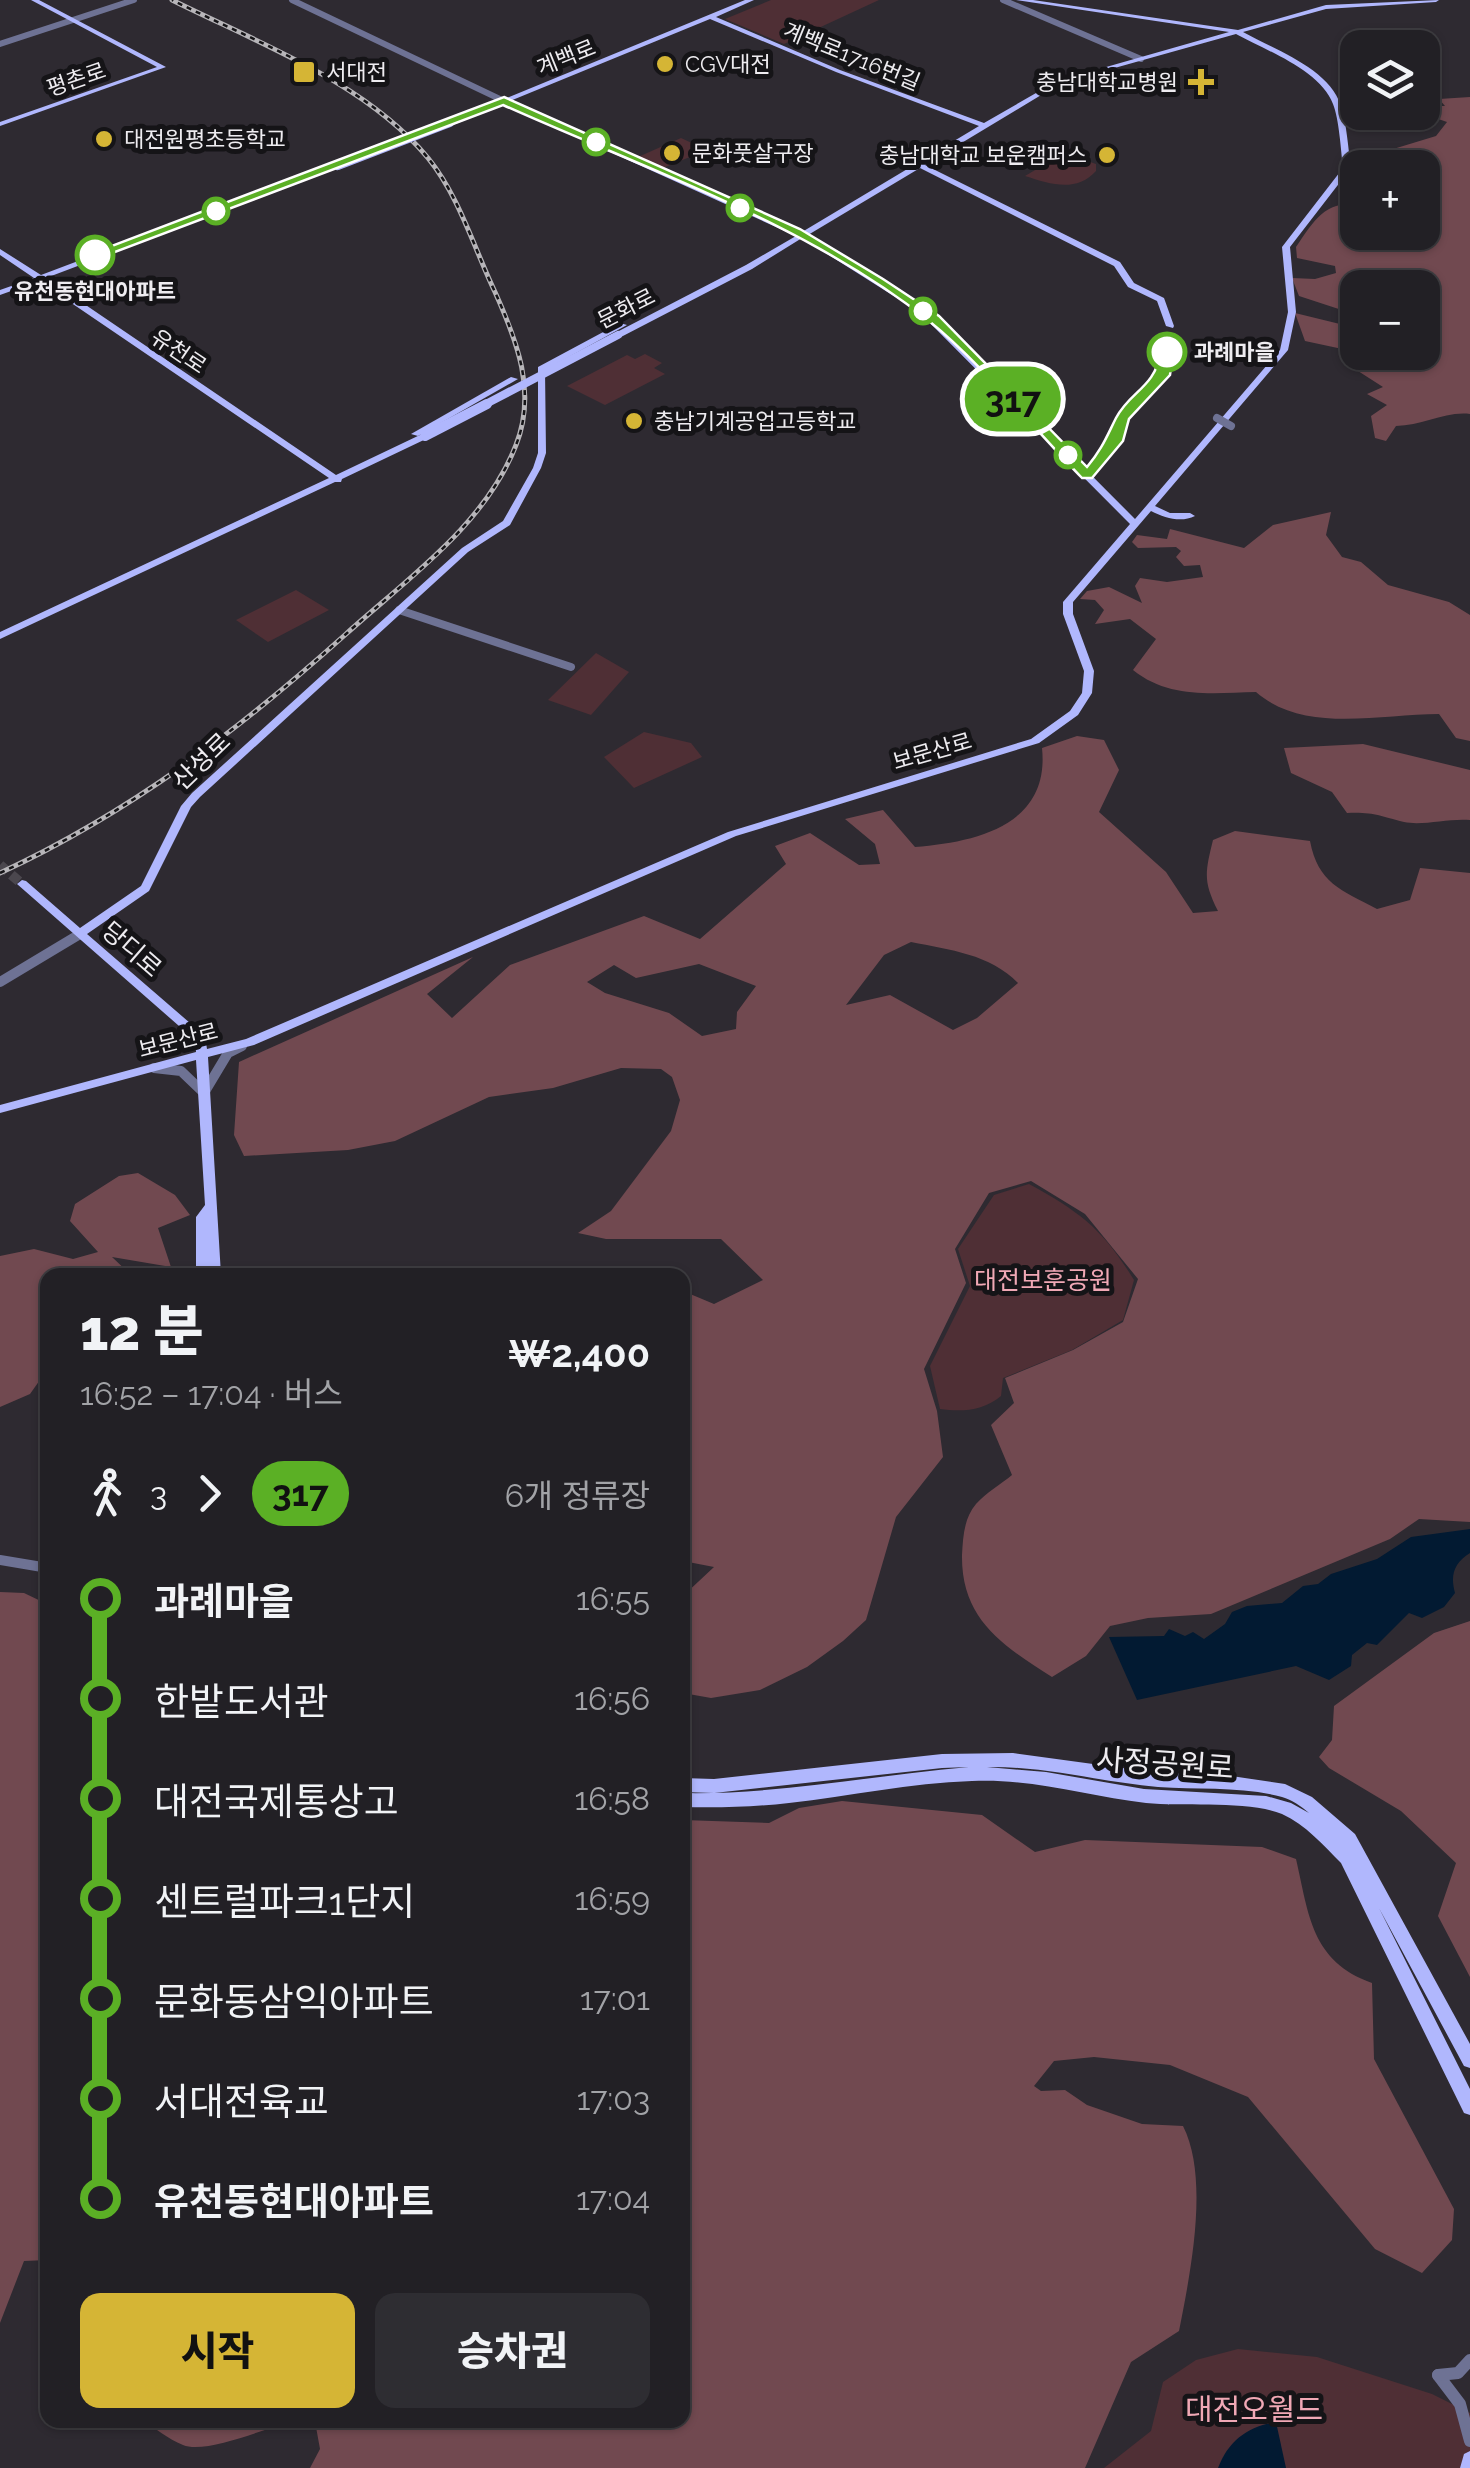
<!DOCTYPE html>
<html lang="ko">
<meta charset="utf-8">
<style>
:root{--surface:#222025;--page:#2e2d32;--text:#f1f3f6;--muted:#a2a3a7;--line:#3f3e42;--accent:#d5b535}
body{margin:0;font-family:Raleway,"Noto Sans KR",sans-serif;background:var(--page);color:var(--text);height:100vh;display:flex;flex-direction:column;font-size:38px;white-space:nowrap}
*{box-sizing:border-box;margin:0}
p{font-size:32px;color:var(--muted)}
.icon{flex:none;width:55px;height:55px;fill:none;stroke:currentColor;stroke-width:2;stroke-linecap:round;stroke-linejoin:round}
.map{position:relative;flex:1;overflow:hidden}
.sheet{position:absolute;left:40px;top:1268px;width:650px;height:1160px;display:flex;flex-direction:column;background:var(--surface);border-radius:20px;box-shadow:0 2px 8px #0004,0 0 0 2px var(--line)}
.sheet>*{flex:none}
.badge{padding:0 20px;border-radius:32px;font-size:35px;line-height:65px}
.buttons{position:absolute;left:1340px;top:30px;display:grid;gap:20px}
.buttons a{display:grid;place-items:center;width:100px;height:100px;border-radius:20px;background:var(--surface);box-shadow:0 2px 8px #0004,0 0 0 2px var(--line);font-size:50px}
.map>.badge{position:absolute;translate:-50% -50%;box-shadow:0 0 0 5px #fff}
.legs{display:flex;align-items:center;gap:15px;height:110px;padding:0 40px;font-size:32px}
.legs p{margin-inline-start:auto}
.headline{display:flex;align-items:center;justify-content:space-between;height:170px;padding:0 40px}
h1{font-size:55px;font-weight:800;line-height:75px}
.button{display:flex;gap:20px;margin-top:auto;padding:20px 40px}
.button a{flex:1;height:115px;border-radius:20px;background:var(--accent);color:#111;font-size:40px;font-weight:800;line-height:115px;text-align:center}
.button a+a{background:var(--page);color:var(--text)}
ul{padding:0 40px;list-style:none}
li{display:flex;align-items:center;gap:35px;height:100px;font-size:38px}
li i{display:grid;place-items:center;width:15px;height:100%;margin:0 12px;background:currentColor}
li i::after{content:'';width:25px;height:25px;margin:-12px;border:8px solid;border-radius:50%;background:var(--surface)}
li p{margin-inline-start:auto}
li:first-child i{background:linear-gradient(#0000 50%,currentColor 0)}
li:last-child i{background:linear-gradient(currentColor 50%,#0000 0)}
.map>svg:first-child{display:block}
</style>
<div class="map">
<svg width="1470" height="2468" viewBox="0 0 1470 2468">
<rect width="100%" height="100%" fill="#2e2a31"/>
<g fill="#4f2f35">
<path d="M771 0H879L784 44 725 19Z"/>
<path d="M681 138 707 150 663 168 638 157Z"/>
<path d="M1064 153 1096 164V171C1076 193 1050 184 1025 176Z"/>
<path d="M645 354 662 363 654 368 665 374 605 405 567 386 627 355 635 359Z"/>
<path d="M296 590 329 610 268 642 236 620Z"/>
<path d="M596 653 629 672 591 715 548 700Z"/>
<path d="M644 732 691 743 702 757 634 788 604 757Z"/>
<path d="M1029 1184C1080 1212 1103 1229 1134 1280L1123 1320 1072 1350 1003 1378 1001 1396C983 1411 962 1412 940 1409L930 1366 970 1286 958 1249 994 1195Z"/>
<path d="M1238 2349 1317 2357 1432 2394 1470 2413V2468H1104L1151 2431 1163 2382 1196 2360Z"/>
</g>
<g fill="#714950" fill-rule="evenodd">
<path d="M1470 97V414C1445 411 1422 426 1396 426L1386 441 1375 438 1371 416 1387 405 1367 394 1383 387 1344 362 1347 350 1305 341 1295 313 1344 325 1354 314 1299 296 1292 278 1315 279 1336 273 1335 266 1297 258 1296 247C1315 219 1324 203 1357 203L1358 232H1422V168L1380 167 1390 150 1436 136 1447 122 1424 114 1428 106H1445L1439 99ZM1358 288H1422V352H1358Z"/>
<path d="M1331 512 1326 535 1342 557 1361 562 1388 585 1449 602 1470 615V741L1456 738 1439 714C1379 714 1304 734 1256 692 1212 693 1169 699 1133 670L1156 639 1130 619 1095 624 1104 610 1095 600 1080 599 1087 591 1109 587 1142 603 1135 586 1140 578 1167 582 1203 577 1200 565 1184 566 1176 557 1181 551 1176 547 1138 548 1132 542 1137 535 1167 539 1170 529 1244 548 1273 525Z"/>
<path d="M1077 736 1104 740 1119 770 1099 812 1166 872 1193 913 1218 911C1203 881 1205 873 1213 840L1235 831 1310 841C1318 883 1341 890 1377 909L1410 900 1420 868 1470 873V1522L1419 1519 1390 1539 1211 1614 1148 1618 1110 1626 1086 1656 1052 1677C1003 1646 961 1619 962 1555 963 1537 964 1518 976 1504 986 1493 1001 1484 1012 1475L991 1425 1014 1403 1005 1378 1073 1350 1123 1322 1138 1279 1085 1214 1031 1181 989 1193 955 1249 966 1283 924 1369 937 1411 943 1457 896 1517 866 1620 843 1641 807 1667 760 1690 711 1698 683 1693V1596L714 1567 683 1561V1291L714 1304 763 1280 721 1239H606L578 1233 611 1211 671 1131 680 1100 672 1077 661 1069 621 1068 553 1088 489 1097 395 1141 348 1150 244 1156 234 1135 239 1062 473 957 427 994 452 1018 510 965 644 916 700 939 786 864 775 846 810 833 859 865 880 864 875 844 845 819 883 810 915 847C977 842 1050 825 1042 748ZM911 942C950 950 990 954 1018 983L977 1018 953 1030 890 995 846 1005 884 955ZM699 964 756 986 737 1012 736 1029 702 1036 669 1013 605 993 587 982 614 965 636 978Z"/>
<path d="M1363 744 1470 770V820C1449 818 1423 826 1404 822 1379 816 1375 812 1347 813L1332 792 1291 773 1284 748Z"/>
<path d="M138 1173 175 1195 190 1215 158 1228 171 1267 112 1257 131 1275H48L47 1370 30 1394 0 1407V1256L34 1249 73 1259 98 1252 70 1221 75 1204 119 1176Z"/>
<path d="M0 1592 24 1593 47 1604 48 2260 24 2261 0 2323Z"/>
<path d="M1470 1621V1977L1438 1916 1456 1863 1401 1811 1329 1768 1319 1757 1332 1740 1334 1706 1434 1633Z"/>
<path d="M842 1801 982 1815 1035 1852 1085 1840 1262 1847 1296 1859C1309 1915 1311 1961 1372 1983L1374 2059 1454 2209 1452 2240 1422 2273 1375 2249 1248 2097 1170 2065 1094 2057 1054 2061 1034 2086 1041 2091 1065 2090 1087 2105 1142 2124 1183 2126C1210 2179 1190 2275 1179 2331L1131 2362 1085 2468H310L320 2449 316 2427 301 2420H682L683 1820 769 1823 799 1808Z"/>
<path d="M142 2420H297C270 2426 206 2455 183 2445 168 2439 155 2428 142 2420Z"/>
</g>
<g fill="#021a32">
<path d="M1470 1529V1553C1454 1563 1450 1575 1455 1593L1444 1607 1422 1618 1409 1613 1377 1645 1367 1643 1352 1655 1351 1666 1329 1680 1296 1666 1137 1700 1109 1637 1164 1636 1169 1629 1185 1636 1193 1632 1204 1639 1225 1624 1232 1612 1247 1606 1282 1603 1303 1586 1318 1584 1331 1574 1377 1559 1411 1537Z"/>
<path d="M1276 2422 1286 2468H1218C1228 2441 1248 2426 1276 2422Z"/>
</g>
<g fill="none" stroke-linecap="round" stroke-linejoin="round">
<path stroke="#4b474e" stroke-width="10" stroke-dasharray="10 5" stroke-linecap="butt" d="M0 865 22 884"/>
<g stroke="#6e7294" stroke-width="6">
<path d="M292 0 504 101"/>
<path d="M1003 0 1141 59"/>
<path d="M0 44 134 0"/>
</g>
<path stroke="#6e7294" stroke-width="8" d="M399 610 571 667"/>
<g stroke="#6e7294" stroke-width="10">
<path d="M0 982 80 934"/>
<path d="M154 1068 181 1071 204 1093 228 1053 242 1046"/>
<path d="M0 1560 48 1568"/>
</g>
<g stroke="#6e7294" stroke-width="12">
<path d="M1438 2375 1460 2404 1470 2441"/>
<path d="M1438 2375 1458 2373 1470 2360"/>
</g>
<g fill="#b0b7fd" fill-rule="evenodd">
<path d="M31 0H39L166 67 0 126V122L157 67Z"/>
<path d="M745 0H754L716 17 840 70 984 123 1057 81 1229 32 1016 0H1033L1238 30 1326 5 1439 0 1436 2 1326 9 1243 32C1275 50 1329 68 1341 106 1347 125 1348 148 1351 168L1290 247 1296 312 1288 350 1155 506 1170 513H1190L1195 516C1181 523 1165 518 1151 511L1073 602V614L1094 671 1092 693 1078 715 1039 743 736 836 254 1045 208 1057 221 1275H209L208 1269V1275H196V1217L205 1205 196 1060 0 1113V1105L196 1052 195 1040 17 884 22 880 26 881 80 928 141 886 181 806 192 793 462 548 503 521 533 468 538 453V367L620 323 627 325 545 370 546 453 541 468 510 525 468 552 200 797 191 807 149 891 87 934 205 1036 207 1049 246 1039 728 832 1031 739 1070 711 1082 693 1084 671 1063 614V602L1130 524 919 312 802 238 752 269 621 337H615V333L746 265 796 236 504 104 453 125 446 123ZM710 19 836 72 979 126 919 162H914V165L802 232 510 101ZM1236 34C1267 51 1320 70 1333 104 1339 119 1341 150 1343 168L1282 247 1288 312 1280 350 1135 519 925 308 808 235 920 168 1114 266 1128 287 1157 301 1166 326 1173 328 1174 326 1164 298 1134 283 1120 262 925 165 1061 83Z"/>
<path d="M335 164 342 166 46 278 336 475 422 434H428V438L342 479 341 482H335L0 639V632L329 478 39 281 0 295V290L34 278 0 255V249L41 275Z"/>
<path d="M511 377 518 379 418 436 411 434Z"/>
<path d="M1013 1753 1159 1773 1218 1774 1285 1784 1312 1797 1355 1834 1470 2044V2068L1464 2066 1379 1908 1470 2089V2115L1464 2113 1341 1863C1323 1845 1306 1825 1282 1814 1248 1800 1185 1807 1146 1803 1088 1796 1031 1778 972 1781 910 1783 850 1796 789 1803 754 1807 718 1808 682 1807V1793C779 1795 873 1775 969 1767L942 1768 714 1793 682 1792V1778L714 1779 942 1754ZM987 1767C1045 1766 1101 1782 1158 1787 1199 1790 1242 1786 1282 1797 1292 1800 1301 1806 1309 1813L1291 1803 1266 1796 1144 1789 1046 1772Z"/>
<path d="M1470 2451V2468H1460L1464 2454Z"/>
</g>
<defs>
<path id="rail" d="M0 873C131 812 239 730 346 634 408 578 485 525 516 445 537 392 517 341 495 292 474 248 459 196 428 158 365 82 258 43 172 0"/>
</defs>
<use href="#rail" stroke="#b7b5b9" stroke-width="5"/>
<use href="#rail" stroke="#151417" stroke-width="2.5" stroke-dasharray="5" stroke-linecap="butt"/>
<path stroke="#6e7294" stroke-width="8" d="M1217 418 1231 426"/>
<g stroke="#b0b7fd" stroke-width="8">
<path d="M338 166 450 123"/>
<path d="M482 406 618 335"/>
</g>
<path stroke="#b0b7fd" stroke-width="10" d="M425 436 487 404"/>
</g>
<path fill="#5bb025" stroke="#fff" stroke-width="2.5" d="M504 97 800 229 883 279 939 316 1087 467C1102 449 1106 438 1116 418 1131 390 1154 389 1161 352L1167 348 1173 352 1170 375 1129 419 1123 441 1092 478H1082C1035 430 980 362 929 321 808 224 643 168 503 105L99 258 88 255Z"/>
<g fill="#d5b535" stroke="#151417" stroke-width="4">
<circle cx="665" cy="64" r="10"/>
<rect x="292" y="60" width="24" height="24" rx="5"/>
<path d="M1196 67h10v10h10v10h-10v10h-10v-10h-10v-10h10z"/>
<circle cx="104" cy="139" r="10"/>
<circle cx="672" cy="153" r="10"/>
<circle cx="1107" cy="155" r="10"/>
<circle cx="634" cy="421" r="10"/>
</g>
<g fill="#fff" stroke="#5bb025" stroke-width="5">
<circle cx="596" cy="142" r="12"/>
<circle cx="740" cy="208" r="12"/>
<circle cx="216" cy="211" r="12"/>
<circle cx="95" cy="255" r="18"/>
<circle cx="923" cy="311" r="12"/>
<circle cx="1167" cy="352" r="18"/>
<circle cx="1068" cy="455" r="12"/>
</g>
<g text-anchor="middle" stroke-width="10" stroke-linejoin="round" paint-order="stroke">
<g font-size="22" fill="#eeecf0" stroke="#151417">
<text transform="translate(852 56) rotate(22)" y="8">계백로1716번길</text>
<text transform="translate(566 57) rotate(-22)" y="8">계백로</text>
<text transform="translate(76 79) rotate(-19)" y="8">평촌로</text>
<text transform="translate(626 308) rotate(-27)" y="8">문화로</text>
<text transform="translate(179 351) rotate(34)" y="8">유천로</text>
<text transform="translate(932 751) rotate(-16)" y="8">보문산로</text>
<text transform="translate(178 1040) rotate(-14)" y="8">보문산로</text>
</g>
<g font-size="22" fill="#eeecf0" stroke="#151417" text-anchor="start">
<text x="685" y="72">CGV대전</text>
<text x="326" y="80">서대전</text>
<text x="1178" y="90" text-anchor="end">충남대학교병원</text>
<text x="124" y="147">대전원평초등학교</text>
<text x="692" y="161">문화풋살구장</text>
<text x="1087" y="163" text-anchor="end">충남대학교 보운캠퍼스</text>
<text x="654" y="429">충남기계공업고등학교</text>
</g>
<g font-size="22" font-weight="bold" fill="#eeecf0" stroke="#151417">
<text x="95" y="299">유천동현대아파트</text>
<text x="1194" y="360" text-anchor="start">과례마을</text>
</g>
<g font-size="25" fill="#eeecf0" stroke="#151417">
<text transform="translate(201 761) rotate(-44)" y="9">산성로</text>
<text transform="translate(132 949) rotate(41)" y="9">당디로</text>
</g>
<g font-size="25" fill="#f0a8b5" stroke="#151417">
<text x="1043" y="1289">대전보훈공원</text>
</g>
<g font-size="30" fill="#eeecf0" stroke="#151417">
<text transform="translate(1165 1764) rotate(4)" y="10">사정공원로</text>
</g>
<g font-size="30" fill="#f0a8b5" stroke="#151417">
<text x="1254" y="2420">대전오월드</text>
</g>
</g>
</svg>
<div class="buttons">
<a><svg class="icon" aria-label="layers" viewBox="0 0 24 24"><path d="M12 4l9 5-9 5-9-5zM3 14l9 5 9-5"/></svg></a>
<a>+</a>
<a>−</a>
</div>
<b class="badge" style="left:1013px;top:399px;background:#5bb025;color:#111">317</b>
<section class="sheet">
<div class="headline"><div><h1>12 분</h1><p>16:52 – 17:04 · 버스</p></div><b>₩2,400</b></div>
<div class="legs"><svg class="icon" aria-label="walk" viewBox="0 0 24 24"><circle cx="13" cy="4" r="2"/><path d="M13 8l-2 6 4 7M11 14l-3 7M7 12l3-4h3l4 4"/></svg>3<svg class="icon" aria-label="forward" viewBox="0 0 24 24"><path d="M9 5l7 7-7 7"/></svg><b class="badge" style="background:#5bb025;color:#111">317</b><p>6개 정류장</p></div>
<ul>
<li><i style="color:#5bb025"></i><b>과례마을</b><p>16:55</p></li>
<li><i style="color:#5bb025"></i><span>한밭도서관</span><p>16:56</p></li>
<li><i style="color:#5bb025"></i><span>대전국제통상고</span><p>16:58</p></li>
<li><i style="color:#5bb025"></i><span>센트럴파크1단지</span><p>16:59</p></li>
<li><i style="color:#5bb025"></i><span>문화동삼익아파트</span><p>17:01</p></li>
<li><i style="color:#5bb025"></i><span>서대전육교</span><p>17:03</p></li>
<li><i style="color:#5bb025"></i><b>유천동현대아파트</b><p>17:04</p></li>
</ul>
<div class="button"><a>시작</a><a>승차권</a></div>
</section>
</div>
